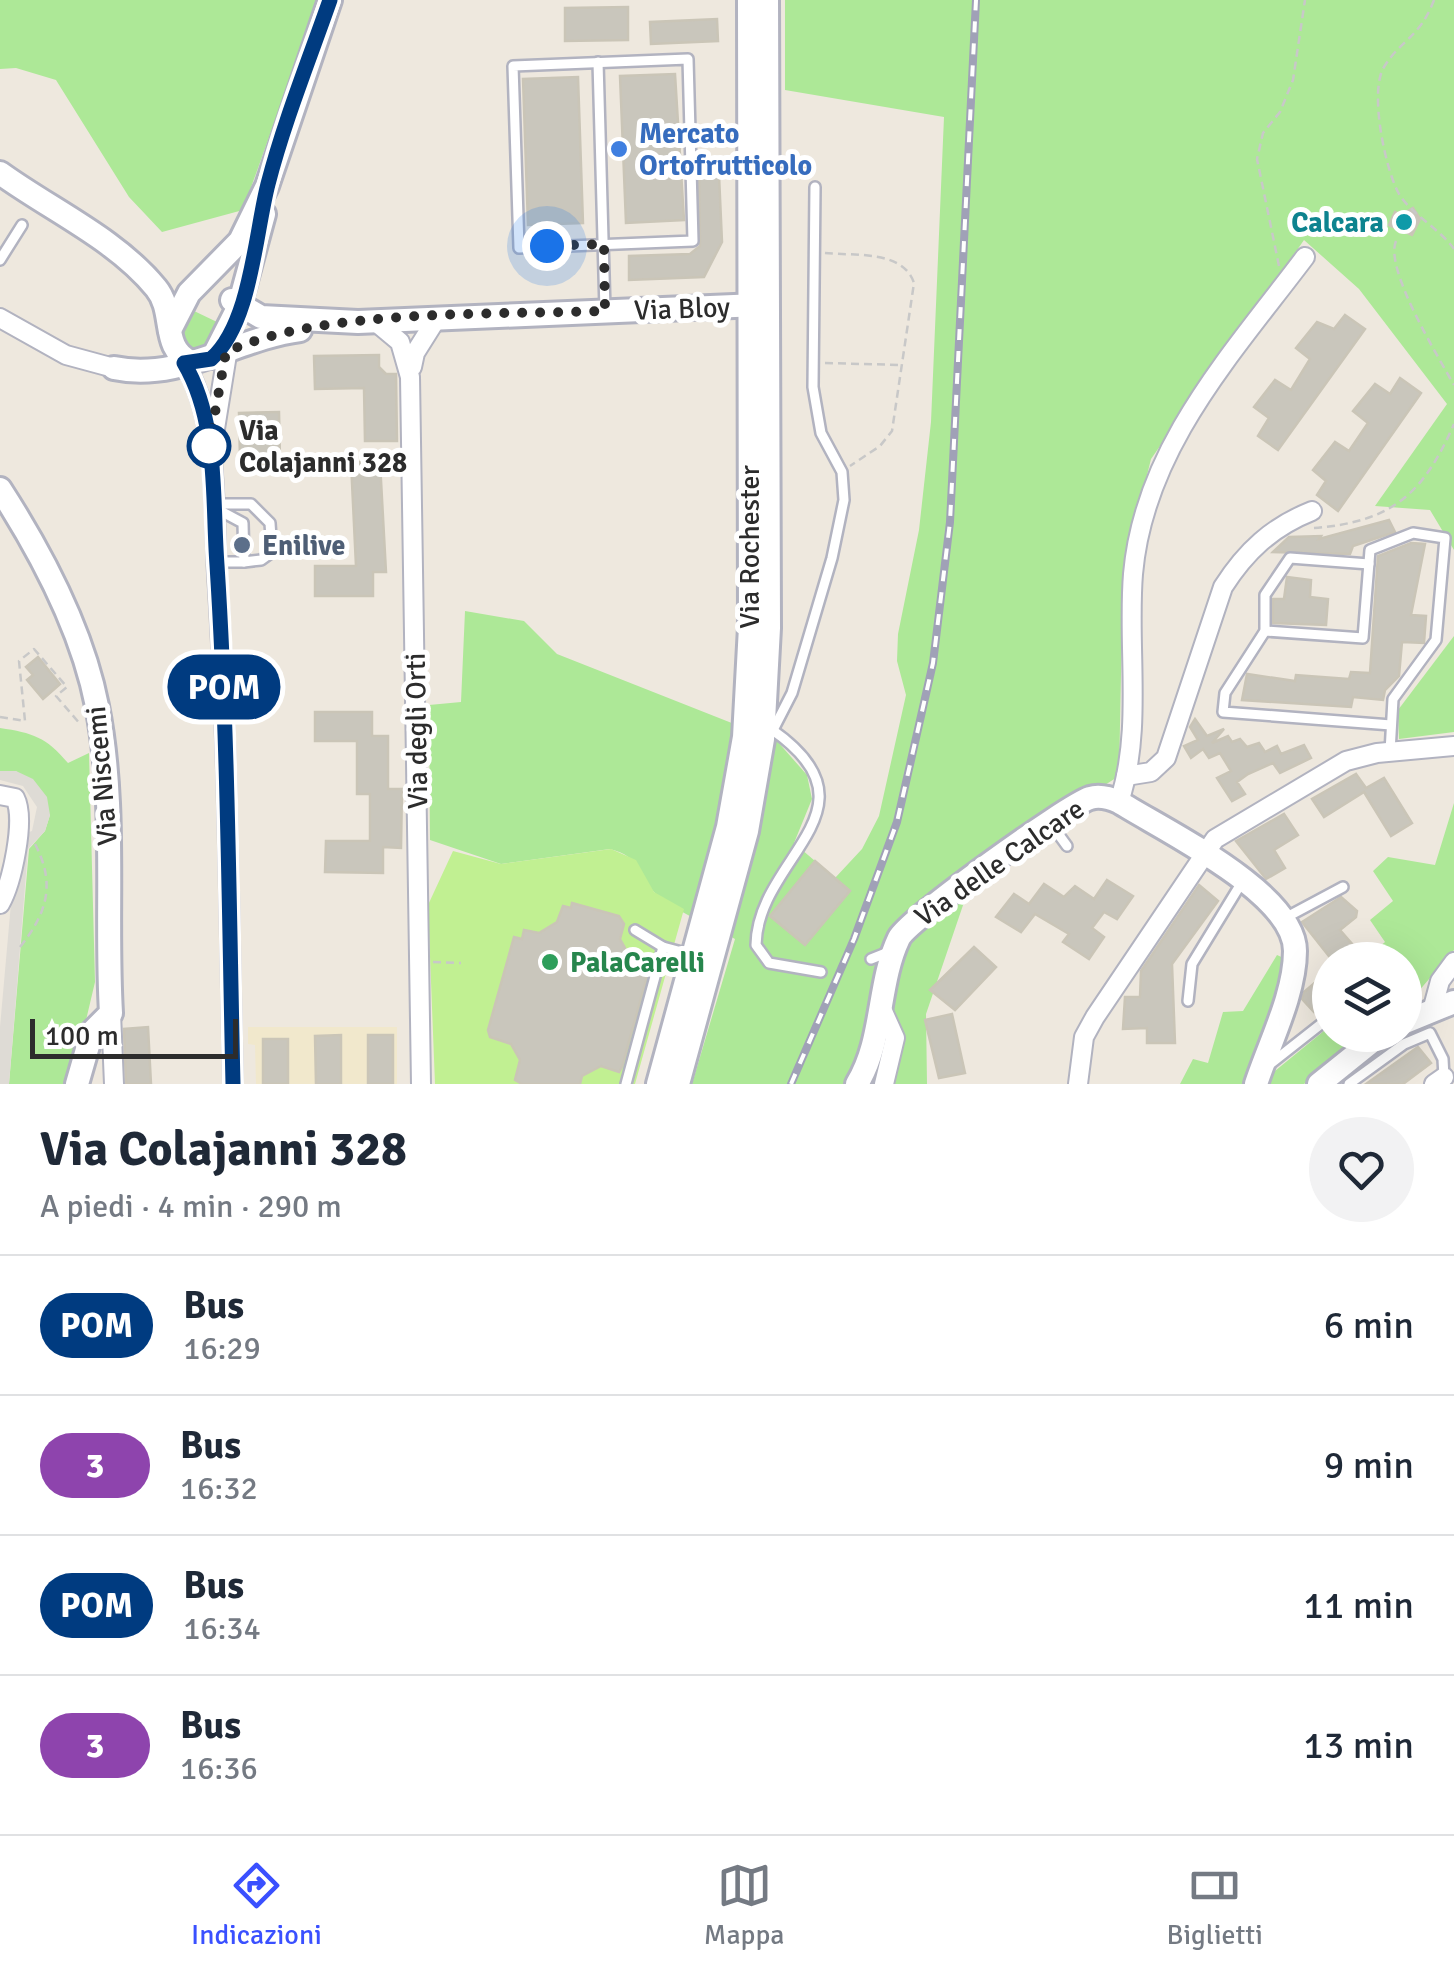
<!DOCTYPE html>
<html lang="it">
<meta charset="utf-8">
<style>
:root{--surface:#fff;--page:#f2f2f3;--text:#1f2937;--muted:#747a83;--line:#e0e1e3;--accent:#3a50ff}
body{margin:0;font-family:Signika,sans-serif;background:var(--page);color:var(--text);height:100vh;display:flex;flex-direction:column;font-size:38px;white-space:nowrap}
*{box-sizing:border-box;margin:0}
p{font-size:32px;color:var(--muted)}
.icon{flex:none;width:55px;height:55px;fill:none;stroke:currentColor;stroke-width:2;stroke-linecap:round;stroke-linejoin:round}
.map{position:relative;height:1084px;overflow:hidden}
.details{display:flex;flex-direction:column;background:var(--surface);flex:1}
.details>*{flex:none}
.badge{padding:0 20px;border-radius:32px;font-size:35px;line-height:65px}
.buttons{position:absolute;left:1312px;top:942px;display:grid;gap:20px}
.buttons a{display:grid;place-items:center;width:110px;height:110px;border-radius:50%;background:var(--surface);box-shadow:0 10px 40px #0002;font-size:50px}
.scale{position:absolute;left:30px;bottom:25px;width:208px;box-sizing:border-box;padding-left:10px;border:5px solid #2c2c2c;border-top:0;font-size:28px;line-height:35px;white-space:nowrap;color:#2c2c2c;-webkit-text-stroke:8px #fff;paint-order:stroke}
.you{position:absolute;width:50px;height:50px;margin:-25px;border:8px solid #fff;border-radius:50%;background:#1a73e8;box-shadow:0 0 0 15px #1a73e833}
.map>.badge{position:absolute;translate:-50% -50%;box-shadow:0 0 0 5px #fff}
.round{display:grid;place-items:center;flex:none;width:105px;height:105px;border-radius:52px;background:var(--page)}
.summary{display:flex;align-items:center;justify-content:space-between;height:170px;padding:0 40px}
h1{font-size:48px;font-weight:700;line-height:75px}
ul{padding:0;list-style:none}
li{display:flex;align-items:center;gap:30px;height:140px;padding:0 40px;border-top:2px solid var(--line)}
li div{flex:1}
li b{display:block;font-size:38px}
li em{font-style:normal}
li .badge{min-width:110px;font-weight:700;text-align:center}
.tab-bar{display:flex;justify-content:space-around;align-items:center;height:140px;border-top:2px solid var(--line);background:var(--surface);font-size:28px;color:var(--muted)}
.tab-bar a{display:grid;justify-items:center;gap:5px}
.tab-bar .on{color:var(--accent)}
.map>svg:first-child{display:block}
</style>
<div class="map">
<svg width="1454" height="1084" viewBox="0 0 1454 1084">
<rect width="100%" height="100%" fill="#eee8de"/>
<path fill="#f1e8cc" d="M248 1027H397V1084H256L255 1045 248 1044Z"/>
<g fill="#ade897">
<path d="M0 0H318L243 210 162 232 129 197 56 80 16 68 0 69Z"/>
<path d="M785 0H1454V550L1430 510 1375 506 1447 404 1359 289 1304 240 1151 459 1123 572 1119 776 976 867 926 1014 927 1084H692L735 939C710 925 673 911 653 891 634 872 643 858 610 849L501 864 430 840 429 705 461 702 465 611 524 621 557 654 777 741 807 775 812 799 794 843 815 861 770 916 805 945 850 891 835 878 862 849 879 816 906 695 897 661 898 634 919 530 931 422 944 117 785 90Z"/>
<path d="M192 310 217 322 207 343 194 350 182 337Z"/>
<path d="M1454 636V732L1399 739 1398 710Z"/>
<path d="M0 728C33 733 46 737 68 763L89 753 95 982 71 1084H9L29 849 45 831 50 815 16 771H0Z"/>
<path d="M1454 803V950L1405 1007V960H1376L1372 953 1385 942 1370 920 1393 901 1373 871 1388 857 1435 865Z"/>
<path d="M1277 955 1288 960 1248 1084H1180L1193 1059 1208 1063 1223 1012 1243 1011Z"/>
<path d="M1330 1026V1035H1364L1304 1084H1266L1270 1075Z"/>
</g>
<path fill="#c1f092" d="M611 849 636 860 654 892 684 909 635 1084H435L428 905 453 851 501 864Z"/>
<path fill="#dedbd5" d="M0 771H16L33 779 47 797 50 815 45 831 28 849 9 1084H0V1027L17 836 32 831 37 807 23 786 0 780Z"/>
<g fill="#c9c6bc" stroke="#cac5b7" stroke-width="2.5">
<path d="M628 7V40L565 41V8Z"/>
<path d="M717 19 718 41 651 44 650 22Z"/>
<path d="M675 74 684 220 626 223 620 76Z"/>
<path d="M578 77 583 223 528 225 523 79Z"/>
<path d="M719 175 722 242 704 277 629 280V256L690 254 700 246 699 176Z"/>
<path d="M1413 208 1420 219 1412 235 1389 225 1395 212 1401 215Z"/>
<path d="M1345 315 1365 329 1278 450 1258 436 1269 418 1254 407 1275 380 1291 390 1310 359 1296 348 1317 322 1334 329Z"/>
<path d="M379 355V367L386 374H396L397 441H365L364 388 315 389 314 356Z"/>
<path d="M1400 378 1421 393 1338 511 1317 495 1326 481 1313 470 1335 442 1349 451 1368 423 1353 411 1375 384 1390 394Z"/>
<path d="M279 412 280 460H240L239 413Z"/>
<path d="M351 462H380L386 572H373V596H315V566H356Z"/>
<path d="M1389 520 1395 532 1353 546 1350 554 1273 552 1289 537 1321 536 1319 539Z"/>
<path d="M1411 543 1425 544 1411 615 1426 616 1424 643 1402 642 1399 676 1385 690 1383 700 1353 697 1351 707 1242 700 1247 674 1295 681 1296 675 1349 679 1351 672 1370 673 1378 556Z"/>
<path d="M1287 577 1311 580 1310 597 1328 599 1326 625 1273 623V599H1284Z"/>
<path d="M38 657 60 684 43 699 27 680 33 675 26 667Z"/>
<path d="M315 712H372V736H388V789H402L401 848 383 847V873L325 872 326 841H370V794H357V741H315Z"/>
<path d="M1195 719 1207 736 1224 729 1212 743 1228 736 1232 742 1240 739 1247 747 1259 743 1265 752 1277 746 1281 754 1304 745 1311 758 1280 773 1273 763 1248 774 1237 782 1245 794 1232 801 1217 778 1231 771 1220 753 1209 758 1203 749 1191 758 1184 746 1198 740 1190 727Z"/>
<path d="M1356 774 1366 788 1384 778 1412 823 1391 836 1364 792 1324 817 1312 799Z"/>
<path d="M1284 814 1298 835 1274 850 1285 868 1266 879 1236 841Z"/>
<path d="M815 861 850 891 805 945 770 916Z"/>
<path d="M1107 880 1133 896 1117 919 1104 912 1092 928 1104 937 1089 959 1063 942 1069 934 1035 914 1021 932 996 917 1014 894 1029 904 1044 884 1064 897 1075 886 1094 899Z"/>
<path d="M1199 885 1218 901 1172 964 1175 1043H1147V1028L1123 1029 1125 997H1140L1141 971Z"/>
<path d="M1341 897 1357 911 1356 917 1340 930 1360 953 1348 960H1332L1302 922Z"/>
<path d="M572 903 619 916 624 924 620 939 630 957 647 963 649 969 622 1067 619 1072 601 1066 582 1076 580 1084H522L515 1080 520 1060 511 1044 490 1037 488 1030 514 937 522 939 524 930 539 933 557 922 563 906 571 908Z"/>
<path d="M974 947 996 967 955 1010 930 990Z"/>
<path d="M1330 970V999L1314 1012 1302 999 1304 992Z"/>
<path d="M952 1014 965 1073 939 1078 925 1020Z"/>
<path d="M148 1027 151 1084H126L124 1029Z"/>
<path d="M341 1035V1084H316L315 1036Z"/>
<rect x="368" y="1035" width="25" height="49"/>
<rect x="263" y="1039" width="25" height="45"/>
<path d="M1418 1047 1431 1063 1403 1084H1366Z"/>
</g>
<g fill="none" stroke-linecap="round" stroke-linejoin="round">
<defs>
<g id="lane">
<path d="M688 59 693 241 519 248 513 66Z"/>
<path d="M598 62 605 310"/>
<path d="M0 260 22 225"/>
<path d="M215 504H251L270 523 272 552 261 560 244 562"/>
<path d="M215 508 243 523 244 562H217"/>
<path d="M1369 564 1290 558 1265 595V631L1225 693 1223 712 1391 725"/>
<path d="M1265 631 1363 638 1370 550 1413 533 1445 538 1436 640 1393 699 1390 752"/>
<path d="M771 729C887 809 757 857 756 945L769 963 821 972"/>
<path d="M773 730 792 693 832 558 844 500 842 472 821 433 813 387 815 187"/>
<path d="M1051 824 1067 846"/>
<path d="M1285 918 1343 887"/>
<path d="M663 947 693 955"/>
<path d="M871 959 891 951"/>
<path d="M1188 1001 1192 964 1242 882"/>
<path d="M1269 1065 1330 1017"/>
<path d="M626 1084 663 947 635 930"/>
<path d="M1349 1084 1404 1044 1430 1033 1443 1059 1444 1077"/>
</g>
<g id="street">
<path d="M0 318 66 355 114 368"/>
<path d="M376 322 400 342 410 377 421 1084"/>
<path d="M181 357C220 419 213 503 217 573 228 743 229 914 233 1084"/>
<path d="M412 367 415 353 437 318"/>
<path d="M214 435 229 342"/>
<path d="M1126 776 1151 772 1166 758 1223 587C1246 551 1272 527 1312 511"/>
<path d="M0 795 15 798C26 819 12 883 0 904"/>
<path d="M1119 802C1143 731 1127 647 1133 574 1144 448 1232 354 1305 257"/>
<path d="M1433 1007 1440 981 1454 962"/>
<path d="M882 1009 895 1038 884 1084"/>
<path d="M111 1013 114 1084"/>
<path d="M1078 1084 1084 1037 1095 1017 1215 839 1346 761 1377 753 1454 746"/>
<path d="M1434 1084 1444 1077"/>
</g>
<g id="secondary">
<path d="M0 173C51 210 116 239 156 288 176 312 160 348 191 362"/>
<path d="M232 300 261 317 358 322 758 305"/>
<path d="M170 330 189 293 240 241 267 186 330 0"/>
<path d="M213 357 239 306 264 214"/>
<path d="M114 368C180 382 237 338 300 330"/>
<path d="M0 489C42 554 82 629 97 706 117 806 105 911 111 1013L92 1032 77 1084"/>
<path d="M1405 1022 1454 1002"/>
<path d="M658 1084 728 827 744 737 750 627 749 0"/>
<path d="M678 1084 747 831 763 739 769 628 767 0"/>
<path d="M857 1084C884 1040 877 984 899 938 909 919 1066 806 1090 798 1100 795 1110 798 1119 802 1165 831 1295 893 1295 951 1295 994 1269 1044 1256 1084"/>
<path d="M1319 1084 1380 1035"/>
</g>
</defs>
<use href="#lane" stroke="#b2b3c0" stroke-width="14"/>
<use href="#street" stroke="#b2b3c0" stroke-width="22"/>
<use href="#secondary" stroke="#b2b3c0" stroke-width="28"/>
<g stroke="#c8c8c8" stroke-width="2.5" stroke-dasharray="8 5" stroke-linecap="butt">
<path d="M1434 0C1419 39 1401 39 1384 67 1369 91 1385 169 1399 194 1412 215 1439 228 1454 249"/>
<path d="M1396 241C1384 269 1439 358 1454 385"/>
<path d="M825 253C856 256 903 250 914 283L892 431 880 446 850 466"/>
<path d="M1279 266 1257 159 1263 133 1280 112 1293 80 1305 0"/>
<path d="M825 363 902 365"/>
<path d="M1314 528C1391 522 1423 495 1454 424"/>
<path d="M0 717 25 721 19 661 34 649 67 687 56 696 81 725"/>
<path d="M20 947C47 913 56 884 35 844"/>
<path d="M433 962 461 963"/>
</g>
<use href="#lane" stroke="#fff" stroke-width="9"/>
<use href="#street" stroke="#fff" stroke-width="18"/>
<use href="#secondary" stroke="#fff" stroke-width="22"/>
<defs>
<path id="rail" d="M791 1084 854 939 897 822 933 663 950 522 976 0"/>
</defs>
<use href="#rail" stroke="#a0a1b7" stroke-width="8"/>
<use href="#rail" stroke="#fff" stroke-width="4" stroke-dasharray="11" stroke-linecap="butt"/>
</g>
<g fill="none" stroke-linecap="round" stroke-linejoin="round">
<defs>
<path id="line" d="M233 1084C229 911 228 737 217 565 212 499 219 422 184 363L211 359C251 324 255 234 268 184 284 122 309 60 330 0"/>
</defs>
<use href="#line" stroke="#fff" stroke-width="22"/>
<use href="#line" stroke="#003b80" stroke-width="15"/>
<path stroke="#2c2c2c" stroke-width="10" stroke-dasharray="0 18" d="M209 446 226 352C322 308 497 315 605 311L604 244 547 246"/>
</g>
<circle fill="#3f7fe0" stroke="#fff" stroke-width="4" cx="619" cy="149" r="10"/>
<circle fill="#0f9aa8" stroke="#fff" stroke-width="4" cx="1404" cy="222" r="10"/>
<circle fill="#fff" stroke="#003b80" stroke-width="5" cx="209" cy="446" r="20"/>
<circle fill="#5c6f8a" stroke="#fff" stroke-width="4" cx="242" cy="545" r="10"/>
<circle fill="#2e9e5b" stroke="#fff" stroke-width="4" cx="550" cy="962" r="10"/>
<g text-anchor="middle" stroke-width="10" stroke-linejoin="round" paint-order="stroke">
<g font-size="28" font-weight="bold" fill="#366cbe" stroke="#fff" text-anchor="start">
<text x="639" y="143">Mercato<tspan x="639" dy="32">Ortofrutticolo</tspan></text>
</g>
<g font-size="28" font-weight="bold" fill="#0d838f" stroke="#fff" text-anchor="end">
<text x="1384" y="232">Calcara</text>
</g>
<g font-size="28" fill="#2c2c2c" stroke="#fff">
<text transform="translate(682 308) rotate(-2)" y="10">Via Bloy</text>
<text transform="translate(749 547) rotate(-90)" y="10">Via Rochester</text>
<text transform="translate(416 731) rotate(-91)" y="10">Via degli Orti</text>
<text transform="translate(101 776) rotate(-95)" y="10">Via Niscemi</text>
<text transform="translate(999 862) rotate(-35)" y="10">Via delle Calcare</text>
</g>
<g font-size="28" font-weight="bold" fill="#2c2c2c" stroke="#fff" text-anchor="start">
<text x="239" y="440">Via<tspan x="239" dy="32">Colajanni 328</tspan></text>
</g>
<g font-size="28" font-weight="bold" fill="#4e5e75" stroke="#fff" text-anchor="start">
<text x="262" y="555">Enilive</text>
</g>
<g font-size="28" font-weight="bold" fill="#27864d" stroke="#fff" text-anchor="start">
<text x="570" y="972">PalaCarelli</text>
</g>
</g>
</svg>
<div class="buttons">
<a><svg class="icon" aria-label="layers" viewBox="0 0 24 24"><path d="M12 4l9 5-9 5-9-5zM3 14l9 5 9-5"/></svg></a>
</div>
<div class="scale">100 m</div>
<div class="you" style="left:547px;top:246px"></div>
<b class="badge" style="left:224px;top:687px;background:#003b80;color:#fff">POM</b>
</div>
<section class="details">
<div class="summary"><div><h1>Via Colajanni 328</h1><p>A piedi · 4 min · 290 m</p></div><a class="round"><svg class="icon" aria-label="heart" viewBox="0 0 24 24"><path d="M12 20l-8-8c-3-5 5-10 8-4 3-6 11-1 8 4z"/></svg></a></div>
<ul>
<li><span class="badge" style="background:#003b80;color:#fff">POM</span><div><b>Bus</b><p>16:29</p></div><em>6 min</em></li>
<li><span class="badge" style="background:#8e44ad;color:#fff">3</span><div><b>Bus</b><p>16:32</p></div><em>9 min</em></li>
<li><span class="badge" style="background:#003b80;color:#fff">POM</span><div><b>Bus</b><p>16:34</p></div><em>11 min</em></li>
<li><span class="badge" style="background:#8e44ad;color:#fff">3</span><div><b>Bus</b><p>16:36</p></div><em>13 min</em></li>
</ul>
</section>
<nav class="tab-bar">
<a class="on"><svg class="icon" aria-label="directions" viewBox="0 0 24 24"><path d="M12 3l9 9-9 9-9-9zM9 14v-3h6M13 9l2 2-2 2"/></svg>Indicazioni</a>
<a><svg class="icon" aria-label="map" viewBox="0 0 24 24"><path d="M3 6l6-2 6 2 6-2v14l-6 2-6-2-6 2zM9 4v14M15 6v14"/></svg>Mappa</a>
<a><svg class="icon" aria-label="tickets" viewBox="0 0 24 24"><path d="M3 7h18v10H3zM15 7v10"/></svg>Biglietti</a>
</nav>
